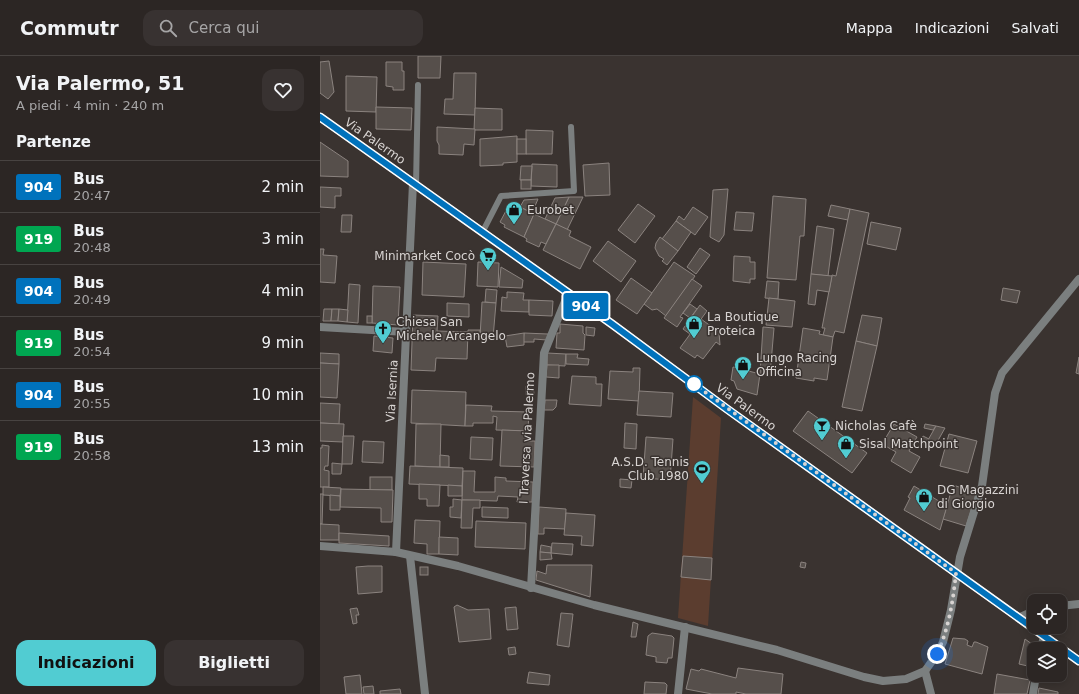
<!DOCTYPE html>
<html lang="it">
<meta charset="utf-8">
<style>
:root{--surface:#2c2624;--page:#383231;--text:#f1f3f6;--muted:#a6a5a6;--line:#484341;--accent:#51ccd2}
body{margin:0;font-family:"DejaVu Sans",sans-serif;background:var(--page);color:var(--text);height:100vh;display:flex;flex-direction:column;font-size:15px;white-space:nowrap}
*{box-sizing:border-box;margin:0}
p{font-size:13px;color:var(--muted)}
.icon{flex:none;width:22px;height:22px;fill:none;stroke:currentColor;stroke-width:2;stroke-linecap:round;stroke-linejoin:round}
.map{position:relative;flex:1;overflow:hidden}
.sheet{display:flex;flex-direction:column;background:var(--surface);width:320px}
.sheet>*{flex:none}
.badge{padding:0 8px;border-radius:3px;font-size:14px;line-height:26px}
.tools{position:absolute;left:707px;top:538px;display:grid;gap:8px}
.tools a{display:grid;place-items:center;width:40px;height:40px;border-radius:8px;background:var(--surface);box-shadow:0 2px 10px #0003,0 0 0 1px var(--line);font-size:20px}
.you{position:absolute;width:20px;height:20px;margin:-10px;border:3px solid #fff;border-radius:50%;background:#1a73e8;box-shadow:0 0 0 6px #1a73e833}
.map>.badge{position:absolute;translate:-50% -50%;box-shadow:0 0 0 2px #fff}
h2{padding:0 16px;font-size:15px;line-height:36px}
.round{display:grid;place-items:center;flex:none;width:42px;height:42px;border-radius:12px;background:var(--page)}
.summary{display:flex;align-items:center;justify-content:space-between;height:68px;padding:0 16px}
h1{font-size:19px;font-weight:700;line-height:30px}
.button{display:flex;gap:8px;margin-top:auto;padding:8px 16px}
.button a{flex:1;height:46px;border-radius:12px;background:var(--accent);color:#111;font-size:16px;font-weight:700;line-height:46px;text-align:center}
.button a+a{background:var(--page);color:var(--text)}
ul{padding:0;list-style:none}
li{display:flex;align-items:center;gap:12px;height:52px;padding:0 16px;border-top:1px solid var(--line)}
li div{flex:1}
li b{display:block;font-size:15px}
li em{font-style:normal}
li .badge{min-width:44px;font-weight:700;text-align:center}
header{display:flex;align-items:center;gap:24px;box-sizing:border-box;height:56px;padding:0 20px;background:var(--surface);border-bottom:1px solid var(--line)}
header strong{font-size:19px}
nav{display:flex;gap:22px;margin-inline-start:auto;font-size:14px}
.search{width:280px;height:36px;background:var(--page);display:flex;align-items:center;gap:10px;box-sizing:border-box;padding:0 14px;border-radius:12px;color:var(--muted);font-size:15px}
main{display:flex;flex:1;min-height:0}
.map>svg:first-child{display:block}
</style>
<header>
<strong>Commutr</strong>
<div class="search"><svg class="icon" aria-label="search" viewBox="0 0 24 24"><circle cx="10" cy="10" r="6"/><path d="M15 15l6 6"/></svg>Cerca qui</div>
<nav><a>Mappa</a><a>Indicazioni</a><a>Salvati</a></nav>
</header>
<main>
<section class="sheet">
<div class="summary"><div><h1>Via Palermo, 51</h1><p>A piedi · 4 min · 240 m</p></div><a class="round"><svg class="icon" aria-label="heart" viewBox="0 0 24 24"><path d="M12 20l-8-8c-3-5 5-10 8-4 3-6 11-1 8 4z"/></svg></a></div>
<h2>Partenze</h2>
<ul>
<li><span class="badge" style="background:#0072bc;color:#fff">904</span><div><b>Bus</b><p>20:47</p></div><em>2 min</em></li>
<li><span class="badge" style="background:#00a651;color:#fff">919</span><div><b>Bus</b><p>20:48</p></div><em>3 min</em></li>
<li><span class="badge" style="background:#0072bc;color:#fff">904</span><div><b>Bus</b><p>20:49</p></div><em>4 min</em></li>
<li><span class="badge" style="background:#00a651;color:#fff">919</span><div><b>Bus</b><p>20:54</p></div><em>9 min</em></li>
<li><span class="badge" style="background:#0072bc;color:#fff">904</span><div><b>Bus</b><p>20:55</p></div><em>10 min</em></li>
<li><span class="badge" style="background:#00a651;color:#fff">919</span><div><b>Bus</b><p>20:58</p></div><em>13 min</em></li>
</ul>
<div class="button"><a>Indicazioni</a><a>Biglietti</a></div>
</section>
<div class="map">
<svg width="759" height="638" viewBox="0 0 759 638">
<rect width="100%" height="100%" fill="#3a3330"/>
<path fill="#5b3d2f" d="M373 341 401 362 388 570 358 562Z"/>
<g fill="#564f4b" stroke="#8b837f">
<path d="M98 0H121L120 22H98Z"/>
<path d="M9 5 14 36 8 43 0 37V6Z"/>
<path d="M66 6H82V15H84V34H73V31L66 30Z"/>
<path d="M134 17H156L155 59 124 58 125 43H133Z"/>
<path d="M26 20 57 21 56 56 26 55Z"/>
<path d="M56 51 92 52 91 74 56 73Z"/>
<path d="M155 52 182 53V74H154Z"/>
<path d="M117 71 155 73 154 89 144 88 143 99 119 98V89L117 85Z"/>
<path d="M206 74 233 75 232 98H206Z"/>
<path d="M197 80V106L183 107V109L160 110V83Z"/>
<rect x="197" y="83" width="9" height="15"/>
<path d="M0 86 28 105V121L0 120Z"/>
<path d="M289 107 290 139 265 140 263 109Z"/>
<path d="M212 108 237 109V131L211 130Z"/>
<path d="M201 110H212L211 124H200Z"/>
<rect x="201" y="124" width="10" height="9"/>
<path d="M0 131 21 132V140H15V152L0 151Z"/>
<path d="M408 133 404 179 399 186 390 181 393 134Z"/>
<path d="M453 140 486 143 484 180H480L476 224 447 222Z"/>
<path d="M249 141H263L247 174 236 168Z"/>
<path d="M249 141 236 168 225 163 235 142Z"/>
<path d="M218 143 212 157 200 151 204 144Z"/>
<path d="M318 148 335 160 315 187 298 174Z"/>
<path d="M511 149 530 153 528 164 508 160Z"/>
<path d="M188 151 198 156 200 151 214 158 204 181 184 171 185 169 180 166Z"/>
<path d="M373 151 388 161 375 179 356 165 359 160 364 164Z"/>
<path d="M530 153 549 157 524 277 515 275 513 281 503 279 505 272H502L512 219 516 220Z"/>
<path d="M416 156 434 157 432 175 414 174Z"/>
<path d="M214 158 236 168 226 188 221 186 219 191 206 185 207 183 204 181Z"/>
<path d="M22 159H32L31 176H21Z"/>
<path d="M356 165 371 176 358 195 342 183Z"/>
<path d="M551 166 581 172 576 194 547 188Z"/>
<path d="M236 168 251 175 249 180 271 191 260 213 223 194Z"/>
<path d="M497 170 514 173 508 220 491 218Z"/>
<path d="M340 181 358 195 347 209 342 205 344 203 339 200 335 192 336 187Z"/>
<path d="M288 185 316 205 301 226 273 205Z"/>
<path d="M380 192 390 199 376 218 367 211Z"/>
<path d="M0 193H4L3 199 17 200 15 227 0 226Z"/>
<path d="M414 200 430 201V206H435V223H430V227L413 225Z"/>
<path d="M103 206 146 208 144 241 102 239Z"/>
<path d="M158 206 179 207 178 231 157 230Z"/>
<path d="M354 206 375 220 346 260 337 253 332 254 324 248Z"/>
<path d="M181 211 203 224 202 232 179 231Z"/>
<path d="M491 218 512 220 509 236 497 234 495 249 488 248Z"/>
<path d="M311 222 332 237 317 258 296 244Z"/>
<path d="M372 223 382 230 360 261 363 262 357 271 344 262Z"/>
<path d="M447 225 459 226 458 243 445 242Z"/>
<path d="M29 228 40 229 38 267 27 266Z"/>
<path d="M53 230 80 231 78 269 52 267Z"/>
<path d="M683 232 700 235 697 247 681 244Z"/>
<path d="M166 233 177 234 176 247 165 246Z"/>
<path d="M187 236 204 237 203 244H209V256L181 255 182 241 187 242Z"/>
<path d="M449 242 475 245 472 271 446 269Z"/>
<path d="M209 244 233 245 232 260 209 259Z"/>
<path d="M162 246 176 247 173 282 160 281Z"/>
<path d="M127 247 149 248V261L127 260Z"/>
<path d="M370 248 377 253 370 262 363 257Z"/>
<path d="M380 249 387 255 370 278 363 273Z"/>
<path d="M4 253H12L11 265H3Z"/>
<path d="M12 253H19L18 265H11Z"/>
<path d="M19 253 28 254 27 266 18 265Z"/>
<path d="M93 259 118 260 117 275 148 276 147 303 116 302 115 315 91 314Z"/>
<path d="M542 259 562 262 557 290 536 285Z"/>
<rect x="47" y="260" width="5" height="7"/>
<path d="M381 263 399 276 400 289 396 286 383 303 377 299 375 302 360 292Z"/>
<path d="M240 268 263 270V277L265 279 264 294 236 292 237 277H240Z"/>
<path d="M266 271 275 272 274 280 266 279Z"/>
<path d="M443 271 454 272 450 319 440 318Z"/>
<path d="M483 272 500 275 499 278 513 281 507 324 494 322V325L476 322Z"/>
<path d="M148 274H160V281L148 280Z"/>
<path d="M204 277 228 278 227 284 214 283V286H203Z"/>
<path d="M204 277V289L187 291 185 280Z"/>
<path d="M54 280 73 282 72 297 53 295Z"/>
<path d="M536 285 557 290 542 355 522 351Z"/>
<path d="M0 297 19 298V308L0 307Z"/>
<path d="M227 297 246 298 245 310 227 309Z"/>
<path d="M246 298H258L257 302 269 303 268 309 246 308Z"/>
<path d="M759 301V318L756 317Z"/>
<path d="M0 307 19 308 17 342 0 341Z"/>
<path d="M227 309H239V322L226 321Z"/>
<path d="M413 311 440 318 437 339 417 333 414 325 411 324Z"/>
<path d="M313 312H320L319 345 288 343 290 315 313 316Z"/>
<path d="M252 320 276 321V328H282L281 350 249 348Z"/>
<path d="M206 330H213L214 338 206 339Z"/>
<path d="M92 334 146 336 145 370 91 367Z"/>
<path d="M319 335 353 337 351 361 317 359Z"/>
<path d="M225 344H237L236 351 233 354H224Z"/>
<path d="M0 347 20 348 19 368 0 367Z"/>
<path d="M146 349 172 350 171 355 209 356 208 375 176 374 177 361 173 360V367H153V370H145Z"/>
<path d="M488 355 547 397 532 417 473 375Z"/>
<path d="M0 367 24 368 23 386 0 385Z"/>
<path d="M305 367 317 368 316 393 304 392Z"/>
<path d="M96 368H121L120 411 95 410Z"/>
<path d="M574 368 597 381 589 395 600 401 591 417 571 405 576 396 562 388Z"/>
<path d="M605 368 616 370 613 374 604 372Z"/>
<path d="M616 370 625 372 616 388 608 384Z"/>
<path d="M182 374 208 375V385H215L214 411 180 410Z"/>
<path d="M629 378 657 385 648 417 620 410Z"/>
<path d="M23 380H34L32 408H22Z"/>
<path d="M603 380 609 383 606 389 600 386Z"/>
<path d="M151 381 173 382 172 404 150 403Z"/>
<path d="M326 381 353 383 350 424 323 422Z"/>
<path d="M43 385 64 386 63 407 42 406Z"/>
<path d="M2 389 9 390 8 410H5L4 414 9 415V431H0V392H2Z"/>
<path d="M120 399 129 400V411H120Z"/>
<path d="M12 407 22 408 21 418H12Z"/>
<path d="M90 410 143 412 142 430 89 428Z"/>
<path d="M143 415H155L154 436H175V421L186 422V425L213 426 212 446H197L198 441 178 440 177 445 142 444Z"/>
<rect x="50" y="421" width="22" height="13"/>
<path d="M300 423 312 424 311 432 300 431Z"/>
<path d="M99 428 120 429 119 450H107V443H99Z"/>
<path d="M128 429 142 430V440H128Z"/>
<path d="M633 429 657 437 646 470 623 463Z"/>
<path d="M594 430 627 450 620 474 584 454 590 442 588 441Z"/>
<path d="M3 431 21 432 20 440 3 439Z"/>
<path d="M21 433 73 434 72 466H61V452L20 451Z"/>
<path d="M0 438H3L2 468H0Z"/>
<path d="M10 439 20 440V454H10Z"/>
<path d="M133 443 142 444 141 462 130 461V451H133Z"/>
<path d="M142 444H160V452H153L152 472H141Z"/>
<path d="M162 451 188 452V462L162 461Z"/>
<path d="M219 451 246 453 245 473 224 472V478H218Z"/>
<path d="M246 457 275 459 273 490 261 489 262 480 244 479Z"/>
<path d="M95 464 120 465 119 498H107V488L94 487Z"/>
<path d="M156 465 206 467 205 493 155 491Z"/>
<path d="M0 468 19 469V484H0Z"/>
<path d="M19 477 69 480V490L19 487Z"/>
<path d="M119 481 138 482V499L119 498Z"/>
<path d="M232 487 253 488 252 499 231 497Z"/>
<path d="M221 489 231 491V497L220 496Z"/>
<path d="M220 496 231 497 232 503 220 504Z"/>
<path d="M363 500 392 502 391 524 361 521Z"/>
<path d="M481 506 486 507 485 512 480 511Z"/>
<path d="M227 509H272L270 541 216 524 217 515 226 518Z"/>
<path d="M48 510H62V536L38 538 36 511Z"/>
<rect x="100" y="511" width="8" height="8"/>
<path d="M137 549 148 554 169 553 171 583 139 586 134 551Z"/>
<path d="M196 551 198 573 187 574 185 552Z"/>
<path d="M37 552 39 559H36L37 567 33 568 30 553Z"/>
<path d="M241 557 253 558 249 591 237 589Z"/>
<path d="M313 566 318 568 316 581H311Z"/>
<path d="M332 577 352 580 354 582 352 602H348L347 607 336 606V601L326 599 328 580Z"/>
<path d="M633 582 645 583 648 585 647 589 652 591 654 586H656L668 591 662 618 625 608Z"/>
<path d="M705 583 716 591 714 593 712 611 699 608Z"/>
<path d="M195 591 196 598 189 599 188 592Z"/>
<path d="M418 612 463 618 461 638H426L416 636V638H392L366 633 371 613 379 615 381 613 416 622Z"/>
<path d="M209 616 230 619 229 629 207 627Z"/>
<path d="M677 618 710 624 707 638H674Z"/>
<path d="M40 619 42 638H26L24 621Z"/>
<path d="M325 626 345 627 347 629 346 638H324Z"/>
<path d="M53 630 54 638H44L43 631Z"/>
<path d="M719 632 738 636V638H718Z"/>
<path d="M80 633 81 638H60V635Z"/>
</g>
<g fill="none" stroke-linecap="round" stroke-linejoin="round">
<g stroke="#7b7f7f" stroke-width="6">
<path d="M96 129 98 29"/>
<path d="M162 177 181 140 254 135 251 71"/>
</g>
<g stroke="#7b7f7f" stroke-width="8">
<path d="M0 271 86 276"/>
<path d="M0 490 76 496 138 510 274 549 457 594 544 621 563 625 586 623 605 615 617 598 623 586 631 554 640 501 662 430 675 337 682 317 759 223"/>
<path d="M76 496 93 127"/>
<path d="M90 500 105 638"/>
<path d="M211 532 224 297 248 238"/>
<path d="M740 550 759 548"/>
<path d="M698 562 714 555"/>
<path d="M721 593 724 580"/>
<path d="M605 615 611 638"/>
<path d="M358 638 365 571"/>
<path d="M713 638 716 619"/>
</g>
<path stroke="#a2a9a9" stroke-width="8" d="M0 61 292 268 407 353 759 605"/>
</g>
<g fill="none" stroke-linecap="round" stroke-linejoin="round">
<defs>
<path id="line" d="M0 61 292 268 407 353 759 605"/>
</defs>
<use href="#line" stroke="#fff" stroke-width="9"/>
<use href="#line" stroke="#0072bc" stroke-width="6"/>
<path stroke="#d8d4d2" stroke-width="4" stroke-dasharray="0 7.2" d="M374 328 636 517C633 545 629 572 617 598"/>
</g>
<defs>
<symbol id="shop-pin" viewBox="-11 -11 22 30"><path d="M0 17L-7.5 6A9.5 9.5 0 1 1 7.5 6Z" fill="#51ccd2" stroke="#3a3330"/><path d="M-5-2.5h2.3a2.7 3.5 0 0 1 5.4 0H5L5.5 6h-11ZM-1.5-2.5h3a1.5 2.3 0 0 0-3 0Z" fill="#111"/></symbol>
<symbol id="supermarket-pin" viewBox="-11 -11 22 30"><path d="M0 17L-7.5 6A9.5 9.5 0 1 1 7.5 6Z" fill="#51ccd2" stroke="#3a3330"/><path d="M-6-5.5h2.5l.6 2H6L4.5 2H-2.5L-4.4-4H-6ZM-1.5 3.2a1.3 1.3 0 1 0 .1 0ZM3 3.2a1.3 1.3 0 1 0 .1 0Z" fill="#111"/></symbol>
<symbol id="church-pin" viewBox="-11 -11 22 30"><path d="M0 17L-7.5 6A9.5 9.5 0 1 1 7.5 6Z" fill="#51ccd2" stroke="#3a3330"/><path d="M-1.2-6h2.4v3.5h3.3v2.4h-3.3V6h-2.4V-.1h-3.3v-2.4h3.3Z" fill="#111"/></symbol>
<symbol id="bar-pin" viewBox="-11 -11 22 30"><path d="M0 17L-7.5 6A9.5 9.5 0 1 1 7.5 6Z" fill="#51ccd2" stroke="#3a3330"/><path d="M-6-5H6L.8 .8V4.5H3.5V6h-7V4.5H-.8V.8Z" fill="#111"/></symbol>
<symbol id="stadium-pin" viewBox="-11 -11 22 30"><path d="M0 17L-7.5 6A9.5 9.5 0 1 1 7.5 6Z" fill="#51ccd2" stroke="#3a3330"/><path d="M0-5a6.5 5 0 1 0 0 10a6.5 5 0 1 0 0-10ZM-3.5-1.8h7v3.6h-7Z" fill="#111"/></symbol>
</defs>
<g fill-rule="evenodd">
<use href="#shop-pin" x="184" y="144" width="20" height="27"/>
<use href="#supermarket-pin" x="158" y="190" width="20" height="27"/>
<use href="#shop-pin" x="364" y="258" width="20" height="27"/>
<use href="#church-pin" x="53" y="263" width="20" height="27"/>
<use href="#shop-pin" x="413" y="299" width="20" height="27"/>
<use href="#bar-pin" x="492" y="360" width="20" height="27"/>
<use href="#shop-pin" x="516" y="378" width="20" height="27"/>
<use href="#stadium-pin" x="372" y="403" width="20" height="27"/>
<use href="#shop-pin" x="594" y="431" width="20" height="27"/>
</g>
<circle fill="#fff" stroke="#0072bc" stroke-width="2" cx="374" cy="328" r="8"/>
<g text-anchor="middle" stroke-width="3" stroke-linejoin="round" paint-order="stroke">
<g font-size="12" fill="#d8d4d2" stroke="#3a3330">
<text transform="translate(55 85) rotate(35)" y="4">Via Palermo</text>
<text transform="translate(72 335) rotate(-87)" y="4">Via Isernia</text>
<text transform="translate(426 351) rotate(36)" y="4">Via Palermo</text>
<text transform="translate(207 382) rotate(-87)" y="4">I Traversa via Palermo</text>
</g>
<g font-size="12" fill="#d8d4d2" stroke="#3a3330" text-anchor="start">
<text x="207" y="158">Eurobet</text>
<text x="155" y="204" text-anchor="end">Minimarket Cocò</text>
<text x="387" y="265">La Boutique<tspan x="387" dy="14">Proteica</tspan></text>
<text x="76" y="270">Chiesa San<tspan x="76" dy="14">Michele Arcangelo</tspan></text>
<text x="436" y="306">Lungo Racing<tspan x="436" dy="14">Officina</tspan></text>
<text x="515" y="374">Nicholas Cafè</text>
<text x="539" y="392">Sisal Matchpoint</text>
<text x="369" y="410" text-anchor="end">A.S.D. Tennis<tspan x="369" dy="14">Club 1980</tspan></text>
<text x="617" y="438">DG Magazzini<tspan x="617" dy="14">di Giorgio</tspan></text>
</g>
</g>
</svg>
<div class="tools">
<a><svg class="icon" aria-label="locate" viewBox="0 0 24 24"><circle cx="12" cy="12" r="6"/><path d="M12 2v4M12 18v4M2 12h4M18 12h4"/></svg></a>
<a><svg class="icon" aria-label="layers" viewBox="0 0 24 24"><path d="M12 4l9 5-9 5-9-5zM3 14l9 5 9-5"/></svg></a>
</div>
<div class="you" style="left:617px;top:598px"></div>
<b class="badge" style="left:266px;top:250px;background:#0072bc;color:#fff">904</b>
</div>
</main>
